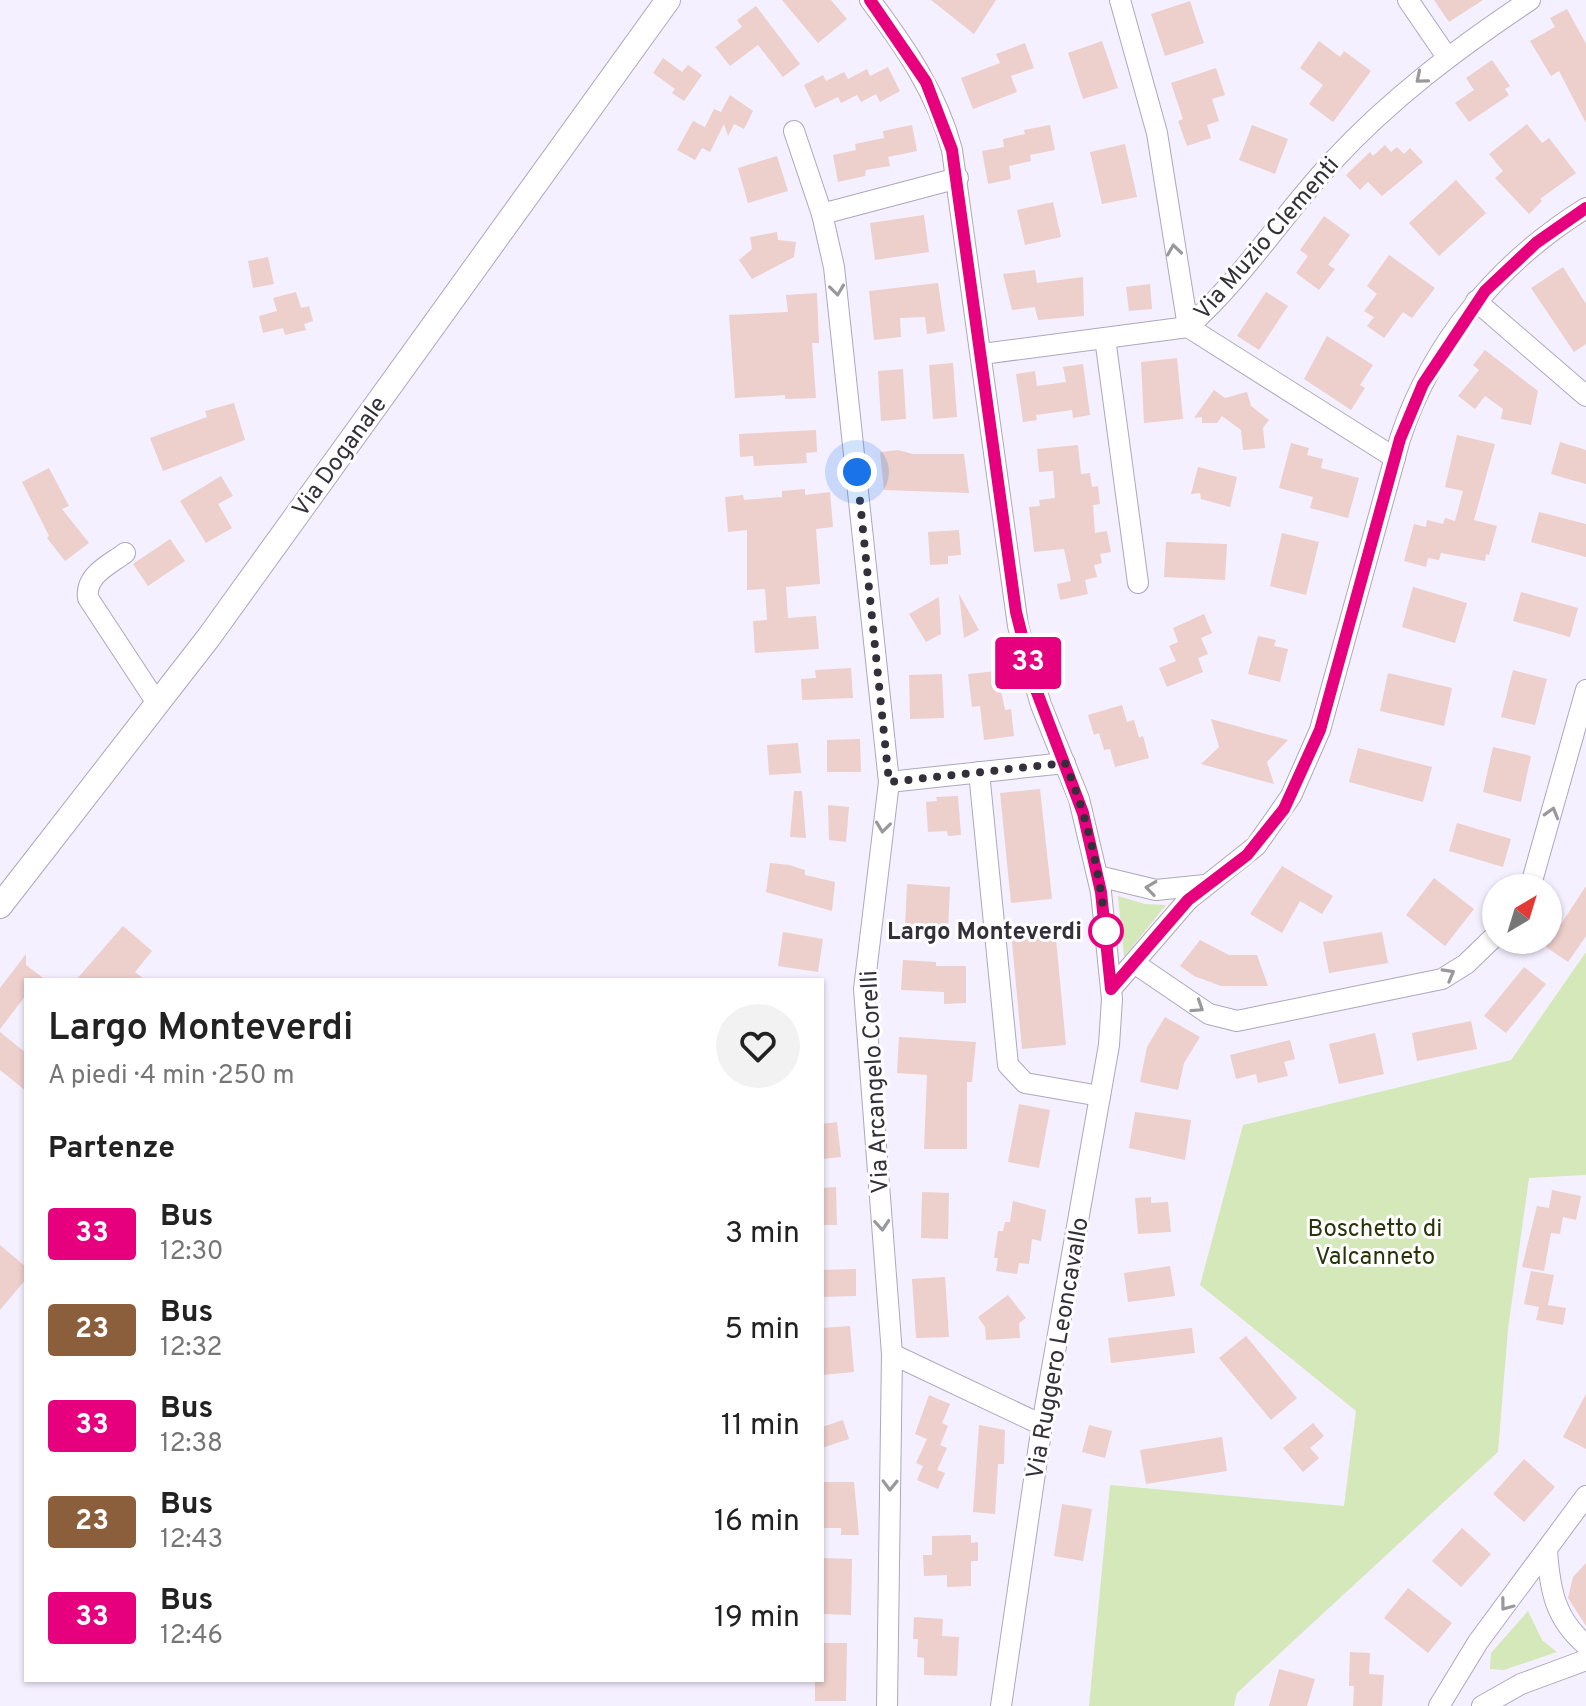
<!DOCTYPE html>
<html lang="it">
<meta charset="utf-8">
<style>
:root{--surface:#fff;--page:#f2f2f2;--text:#222;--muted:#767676}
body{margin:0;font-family:Overpass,sans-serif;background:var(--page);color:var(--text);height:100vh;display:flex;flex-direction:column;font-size:30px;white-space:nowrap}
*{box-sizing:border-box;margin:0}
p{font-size:26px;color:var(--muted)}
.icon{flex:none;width:44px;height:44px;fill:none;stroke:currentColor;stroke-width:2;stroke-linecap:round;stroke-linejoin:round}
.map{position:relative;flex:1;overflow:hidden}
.drawer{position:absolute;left:24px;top:978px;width:800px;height:704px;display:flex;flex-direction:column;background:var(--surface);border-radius:0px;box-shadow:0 2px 6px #0004}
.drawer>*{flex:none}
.badge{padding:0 16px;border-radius:6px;font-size:28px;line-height:52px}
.needle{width:52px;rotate:38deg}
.fabs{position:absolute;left:1482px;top:874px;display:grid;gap:16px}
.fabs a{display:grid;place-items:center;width:80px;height:80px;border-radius:50%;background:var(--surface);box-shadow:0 2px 6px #0004;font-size:40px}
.you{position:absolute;width:40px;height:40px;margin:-20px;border:6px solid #fff;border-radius:50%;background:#1a73e8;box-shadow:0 0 0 12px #1a73e833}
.map>.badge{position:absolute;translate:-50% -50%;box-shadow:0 0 0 4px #fff}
h2{padding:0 24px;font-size:30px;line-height:72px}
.round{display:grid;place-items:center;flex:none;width:84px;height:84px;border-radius:42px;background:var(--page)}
.head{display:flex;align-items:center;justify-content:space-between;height:136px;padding:0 24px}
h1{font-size:38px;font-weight:600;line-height:60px}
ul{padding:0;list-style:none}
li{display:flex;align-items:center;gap:24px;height:96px;padding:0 24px}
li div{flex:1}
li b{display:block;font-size:30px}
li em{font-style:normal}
li .badge{min-width:88px;font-weight:700;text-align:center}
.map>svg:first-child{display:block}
</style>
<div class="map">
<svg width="1586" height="1706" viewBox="0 0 1586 1706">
<rect width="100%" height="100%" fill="#f4f0ff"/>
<g fill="#d5e8ba">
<path d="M1118 896 1145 904 1166 905 1124 957Z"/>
<path d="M1586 952V1175L1529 1178 1508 1329 1498 1452 1237 1693 1234 1706H1089L1110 1485 1344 1506 1356 1411 1200 1285 1243 1125 1511 1060Z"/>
<path d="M1528 1611 1542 1640 1557 1652 1504 1670 1490 1669 1491 1653Z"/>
</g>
<g fill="#edcfcc">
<path d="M782 0H831L847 19 818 43Z"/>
<path d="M931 0H996L974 34Z"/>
<path d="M1434 0H1483L1449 22Z"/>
<path d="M1190 1 1204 43 1165 56 1151 14Z"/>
<path d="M756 6 800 64 783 77 758 45 730 66 715 47 742 27 737 20Z"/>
<path d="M1567 9 1586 44V123L1559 71 1551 76 1530 41 1555 27 1550 18Z"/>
<path d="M1102 41 1118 88 1083 99 1068 53Z"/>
<path d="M1319 41 1340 57 1344 51 1371 71 1333 122 1309 104 1323 85 1300 68Z"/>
<path d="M1025 43 1034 68 1011 76 1017 92 973 109 961 78 1000 63 996 54Z"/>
<path d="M663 58 682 72 688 65 702 75 684 101 672 93 675 89 653 73Z"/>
<path d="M1492 60 1510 86 1505 89 1509 95 1469 122 1455 103 1474 90 1466 78Z"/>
<path d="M888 67 900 91 880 102 876 94 861 102 857 95 841 103 838 97 815 108 804 85 823 75 826 81 844 72 848 79 867 69 870 76Z"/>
<path d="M1216 68 1225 95 1212 99 1219 121 1207 125 1211 138 1187 146 1178 121 1183 119 1171 83Z"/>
<path d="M730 95 753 111 744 129 734 124 728 136 724 124 710 152 702 148 695 160 677 150 693 121 705 127 714 109 721 112Z"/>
<path d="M1527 124 1542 143 1549 138 1576 173 1540 199 1542 201 1529 214 1495 178 1503 171 1489 154Z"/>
<path d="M912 125 917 151 888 157 890 166 866 170 865 176 838 182 833 155 856 150 855 144 884 138 883 131Z"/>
<path d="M1050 125 1055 150 1030 155 1031 161 1009 166 1011 179 988 184 982 151 1004 147 1003 139 1025 134 1024 130Z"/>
<path d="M1252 125 1288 139 1275 174 1239 160Z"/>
<path d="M1125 144 1137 197 1102 204 1090 152Z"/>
<path d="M1385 145 1391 152 1397 147 1404 154 1410 148 1423 162 1382 196 1368 182 1360 190 1346 175 1370 152 1373 156Z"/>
<path d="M777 156 788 191 748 203 738 168Z"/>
<path d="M1456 180 1486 213 1439 256 1409 223Z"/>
<path d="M1053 202 1061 237 1025 245 1017 210Z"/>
<path d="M924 215 929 252 875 260 870 223Z"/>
<path d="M1324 216 1350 235 1328 265 1335 269 1319 290 1296 273 1308 256 1300 250Z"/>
<path d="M777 232 778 240 796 242 794 257 752 279 739 260 752 249 750 237Z"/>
<path d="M1389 255 1435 288 1412 318 1403 312 1384 338 1367 326 1374 317 1364 311 1377 294 1367 286Z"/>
<path d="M268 257 274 284 253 288 248 261Z"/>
<path d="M1563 267 1586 304V344L1574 352 1531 288Z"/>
<path d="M1035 270 1037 283 1083 277 1084 316 1038 320 1035 307 1012 310 1003 274Z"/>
<path d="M938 283 945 331 927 334 925 317 900 318 901 337 874 340 869 291Z"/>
<path d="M1150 284 1152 309 1129 311 1126 287Z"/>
<path d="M296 292 301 308 309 306 313 321 304 324 306 330 285 335 283 328 263 333 259 316 277 311 273 298Z"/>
<path d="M1266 292 1288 306 1259 350 1237 336Z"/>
<path d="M817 293 819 343H812L816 398 785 399V395L735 398 729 315 788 312 786 295Z"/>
<path d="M1327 336 1373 365 1360 385 1365 388 1351 410 1304 379Z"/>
<path d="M1485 350 1538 391 1531 425 1501 419 1503 409 1485 396 1475 409 1458 396 1479 370 1473 365Z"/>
<path d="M1177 358 1183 419 1144 423 1141 362Z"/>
<path d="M953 363 957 417 933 419 929 365Z"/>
<path d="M1083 364 1090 415 1073 418 1072 410 1036 415 1037 420 1023 422 1016 374 1035 371 1037 386 1066 382 1063 367Z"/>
<path d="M903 369 906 419 881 421 878 371Z"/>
<path d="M1214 390 1225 398 1247 392 1251 406 1269 420 1263 428 1265 448 1243 450 1241 430 1222 416 1217 423H1202V417L1194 418Z"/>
<path d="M234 403 245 440 163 471 150 438 207 417 205 411Z"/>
<path d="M816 430 817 452 806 453 807 463 754 466 753 456 740 457 739 434Z"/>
<path d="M1457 435 1495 444 1474 520 1497 526 1489 555 1486 554 1485 561 1441 553 1439 560 1428 558 1426 567 1404 561 1414 524 1426 527 1427 520 1443 524 1445 518 1455 521 1463 491 1445 487Z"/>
<path d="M1560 442 1586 450V484L1551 474Z"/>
<path d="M1291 443 1309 448 1307 455 1323 459 1321 468 1359 478 1348 518 1310 508 1313 497 1279 488Z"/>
<path d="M1078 445 1081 474 1090 473 1092 487 1098 486 1100 504 1093 505 1095 533 1107 531 1111 552 1100 554 1102 563 1094 565 1097 577 1085 580 1088 594 1060 600 1057 584 1071 581 1064 549 1034 552 1029 507 1040 506 1039 500 1055 498 1053 471 1039 472 1037 449Z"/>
<path d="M898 450 913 454H964L969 493 884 490 880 452Z"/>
<path d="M1198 467 1237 477 1230 507 1201 499 1200 493 1191 494Z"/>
<path d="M49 468 69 506 62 509 89 543 65 561 47 538 49 536 22 482Z"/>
<path d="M221 476 233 496 218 504 232 528 206 543 180 501Z"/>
<path d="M805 489V495L830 492 833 527 816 529 820 584 786 587 788 618 816 616 819 649 755 653 753 621 767 620 765 589 747 590V530L728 532 725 497 743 495 744 500 782 497V491Z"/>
<path d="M1539 512 1586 524V557L1531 542Z"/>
<path d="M959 530 961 555 948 556V564L930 565 928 532Z"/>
<path d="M1282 533 1319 542 1306 595 1270 586Z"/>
<path d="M170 539 185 561 148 586 133 564Z"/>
<path d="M1166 542 1227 544 1225 580 1164 577Z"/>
<path d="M1413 587 1467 603 1455 643 1402 627Z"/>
<path d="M1521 592 1578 608 1570 637 1513 621Z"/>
<path d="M959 594 979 630 964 638Z"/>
<path d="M939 597 941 634 926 642 909 614Z"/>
<path d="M1204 614 1212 633 1201 638 1208 654 1198 658 1203 672 1167 687 1159 668 1176 661 1169 646 1178 642 1173 628Z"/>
<path d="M1258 636 1276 640 1274 646 1288 649 1280 682 1248 674Z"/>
<path d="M851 668 853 698 802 700 801 679 816 678 815 670Z"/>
<path d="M1513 670 1547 679 1535 725 1501 717Z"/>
<path d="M997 671 1005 710 1011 709 1014 736 984 740 980 706 972 707 968 674Z"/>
<path d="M1388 673 1452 688 1444 726 1380 711Z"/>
<path d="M942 674 944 718 910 719 909 675Z"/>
<path d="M1122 705 1127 722 1134 720 1139 738 1143 736 1149 758 1115 767 1110 749 1104 750 1099 733 1094 735 1088 715Z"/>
<path d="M1211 719 1288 740 1267 762 1274 784 1201 764 1219 747Z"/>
<path d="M860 739 861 772H827V740Z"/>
<path d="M798 743 801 773 769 775 767 745Z"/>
<path d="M1493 747 1531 756 1521 802 1483 792Z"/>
<path d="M1358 748 1432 767 1423 802 1349 782Z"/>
<path d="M1040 789 1052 899 1011 903 1000 793Z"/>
<path d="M794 791H802L806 838 790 837Z"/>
<path d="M958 796 961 835 948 836 947 831 928 832 926 802 937 801 936 797Z"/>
<path d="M828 805 849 807 846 842 829 840Z"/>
<path d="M1457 823 1511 839 1503 867 1449 851Z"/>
<path d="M770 863 789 865 805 870V875L835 882 832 911 766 892Z"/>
<path d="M1282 866 1333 896 1322 914 1300 901 1282 933 1250 914Z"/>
<path d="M1434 878 1474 909 1445 946 1406 915Z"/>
<path d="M907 884 950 887 948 930 905 927Z"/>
<path d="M1586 886V936L1568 962 1546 947Z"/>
<path d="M123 926 152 951 135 972 145 980H76Z"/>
<path d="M1055 928 1066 1045 1022 1049 1011 932Z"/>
<path d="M783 932 823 939 818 972 778 966Z"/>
<path d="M1382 932 1388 963 1329 973 1323 942Z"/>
<path d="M1200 940 1229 955H1257L1268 986H1221L1194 976 1180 966Z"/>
<path d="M26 954V965L46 980H26V995L0 1029V988Z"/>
<path d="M903 960 936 962V966H966V1003L944 1004V992L901 990Z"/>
<path d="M1524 967 1546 984 1506 1033 1484 1016Z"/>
<path d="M1165 1017 1200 1037 1184 1063 1178 1090 1140 1082 1147 1047Z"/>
<path d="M1471 1021 1477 1049 1417 1061 1412 1033Z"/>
<path d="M0 1032 26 1053V1091L0 1070Z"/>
<path d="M1375 1033 1384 1074 1339 1084 1329 1044Z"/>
<path d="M899 1037 976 1042 972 1082H967V1149H924L927 1075 897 1073Z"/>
<path d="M1290 1040 1295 1059 1284 1062 1288 1076 1258 1083 1256 1074 1236 1079 1230 1055Z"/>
<path d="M1019 1104 1050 1110 1039 1168 1008 1162Z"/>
<path d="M1135 1112 1191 1120 1185 1160 1129 1148Z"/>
<path d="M837 1122 841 1157 822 1159V1124Z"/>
<path d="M836 1187 837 1225H822V1188Z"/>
<path d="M1552 1190 1581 1196 1576 1220 1563 1217 1560 1234 1551 1233 1544 1271 1522 1267 1537 1206 1549 1208Z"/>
<path d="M922 1192 949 1193 948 1239 921 1238Z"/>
<path d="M1151 1197V1203L1168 1202 1171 1232 1138 1234 1135 1198Z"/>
<path d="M1013 1201 1046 1210 1041 1241 1032 1239 1029 1264 1019 1263 1017 1274 996 1271 998 1258H994L998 1231H1003L1005 1222H1010Z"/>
<path d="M0 1245 26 1267V1279L0 1310Z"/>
<path d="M1170 1266 1175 1296 1128 1302 1124 1273Z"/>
<path d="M856 1269V1296L822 1297V1270Z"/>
<path d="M1531 1271 1554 1275 1548 1305 1566 1308 1563 1325 1536 1320 1539 1307 1524 1304Z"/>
<path d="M945 1277 949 1337 916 1338 912 1279Z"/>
<path d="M1008 1295 1026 1318 1019 1323 1020 1338 986 1340 985 1327 978 1317Z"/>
<path d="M850 1326 854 1372 822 1375V1328Z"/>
<path d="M1192 1328 1195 1353 1111 1363 1108 1338Z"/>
<path d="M1246 1336 1297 1398 1271 1420 1219 1358Z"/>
<path d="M1586 1394V1449L1563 1437Z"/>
<path d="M929 1395 950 1404 942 1423 948 1426 940 1445 947 1448 937 1470 945 1473 938 1489 917 1480 923 1466 916 1463 927 1439 915 1434Z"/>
<path d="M843 1420 849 1439 822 1448V1427Z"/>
<path d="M1313 1423 1324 1436 1310 1448 1319 1458 1303 1472 1283 1448Z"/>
<path d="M979 1425 1005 1430 1004 1464H998L995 1514 973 1512Z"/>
<path d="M1089 1425 1112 1431 1105 1458 1082 1452Z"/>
<path d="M1222 1437 1227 1471 1146 1484 1140 1450Z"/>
<path d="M1524 1459 1555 1487 1524 1522 1493 1494Z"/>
<path d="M822 1482H854L859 1535H841V1528H823Z"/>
<path d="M1062 1504 1092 1509 1083 1561 1054 1556Z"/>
<path d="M1462 1528 1491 1554 1461 1587 1432 1561Z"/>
<path d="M971 1535V1543L978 1542V1561H971V1586L947 1587V1575L924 1576 923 1555H932V1536Z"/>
<path d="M822 1558 852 1559 851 1615 822 1614Z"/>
<path d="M1586 1563V1626L1568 1598 1573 1577Z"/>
<path d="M1408 1588 1452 1623 1428 1653 1384 1618Z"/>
<path d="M914 1617 943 1619 942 1636 959 1637 957 1676 924 1675V1658L917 1657 918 1639H913Z"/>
<path d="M822 1643H847L846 1701H815V1680H822Z"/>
<path d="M1350 1652 1370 1653 1369 1674 1384 1675 1382 1706H1353L1354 1686H1349Z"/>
<path d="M1279 1669 1315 1679 1307 1706H1269Z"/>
</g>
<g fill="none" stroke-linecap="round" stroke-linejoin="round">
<defs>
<g id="minor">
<path d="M870 0C905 47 937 93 952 150L1018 626 1041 705 1079 799 1101 892 1112 999 1109 1045 1042 1425 1001 1706"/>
<path d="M1120 0 1157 133 1188 327"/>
<path d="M1408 0 1447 57"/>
<path d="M794 131 822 214 834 267 889 782 864 989 892 1354 887 1706"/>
<path d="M822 214 958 178"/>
<path d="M1476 301 1586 396"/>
<path d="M1188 327C1243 278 1282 216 1332 162 1391 98 1458 48 1530 0"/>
<path d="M1105 338 1138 583"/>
<path d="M982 354 1188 327 1395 458"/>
<path d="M125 553C109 565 85 575 88 598L157 703"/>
<path d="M979 772 1008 1065 1025 1083 1100 1096"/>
<path d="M889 782 1065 763"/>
<path d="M1098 876 1156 890 1205 885"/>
<path d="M1530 888 1586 690"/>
<path d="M1134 963 1209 1014 1237 1021 1442 979 1466 964 1496 935"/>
<path d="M1111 989 1188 900 1256 846 1291 796 1320 730 1400 439C1432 342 1499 262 1586 208"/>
<path d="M892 1354 1042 1425"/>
<path d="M1547 1551C1550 1590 1555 1619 1586 1645"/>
<path d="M1439 1706 1478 1642 1586 1496"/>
<path d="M1482 1706 1521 1684 1586 1660"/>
</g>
<path id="major" d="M0 906 209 637 668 0"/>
</defs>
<use href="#minor" stroke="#ada7bf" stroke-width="22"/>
<use href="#major" stroke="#ada7bf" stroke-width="26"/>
<use href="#minor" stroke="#fff" stroke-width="20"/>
<use href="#major" stroke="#fff" stroke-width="24"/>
</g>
<defs><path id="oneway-chevron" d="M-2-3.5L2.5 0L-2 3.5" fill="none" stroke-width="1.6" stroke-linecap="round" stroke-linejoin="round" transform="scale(2)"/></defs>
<g stroke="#99989c">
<use href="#oneway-chevron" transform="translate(1421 78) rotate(140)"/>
<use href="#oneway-chevron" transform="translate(1174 250) rotate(-98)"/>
<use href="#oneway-chevron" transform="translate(837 290) rotate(83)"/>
<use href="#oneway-chevron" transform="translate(1552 813) rotate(-74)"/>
<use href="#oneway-chevron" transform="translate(883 827) rotate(97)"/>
<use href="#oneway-chevron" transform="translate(1151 888) rotate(-173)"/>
<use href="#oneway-chevron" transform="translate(1449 974) rotate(-29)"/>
<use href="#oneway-chevron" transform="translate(1198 1007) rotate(33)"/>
<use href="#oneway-chevron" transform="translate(882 1225) rotate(86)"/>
<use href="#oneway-chevron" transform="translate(890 1485) rotate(91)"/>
<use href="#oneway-chevron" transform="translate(1506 1605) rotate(127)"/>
</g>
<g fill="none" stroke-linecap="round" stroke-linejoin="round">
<defs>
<path id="line" d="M870 0 926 82 952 150 1016 612 1035 687 1083 813 1101 892 1111 989 1188 900 1247 855 1284 809 1320 730 1400 439 1423 384 1485 291 1536 243 1586 208"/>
</defs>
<use href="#line" stroke="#fff" stroke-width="18"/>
<use href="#line" stroke="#e6007e" stroke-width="12"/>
<path stroke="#33303a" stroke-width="8" stroke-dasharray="0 14.4" d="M857 472 889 782 1065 763C1089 819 1101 880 1107 940L1106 931"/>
</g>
<circle fill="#fff" stroke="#e6007e" stroke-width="4" cx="1106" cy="931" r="16"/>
<g text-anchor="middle" stroke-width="6" stroke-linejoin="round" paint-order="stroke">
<g font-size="24" fill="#33303a" stroke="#fff">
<text transform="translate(1266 238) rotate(-49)" y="8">Via Muzio Clementi</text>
<text transform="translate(339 456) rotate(-54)" y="8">Via Doganale</text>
<text transform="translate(874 1082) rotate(-93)" y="8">Via Arcangelo Corelli</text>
<text transform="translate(1057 1348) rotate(-80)" y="8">Via Ruggero Leoncavallo</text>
</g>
<g font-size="24" font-weight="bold" fill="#33303a" stroke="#fff" text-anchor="end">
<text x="1082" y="939">Largo Monteverdi</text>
</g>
<g font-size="24" fill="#263407" stroke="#fff">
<text x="1375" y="1236">Boschetto di<tspan x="1375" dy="28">Valcanneto</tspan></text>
</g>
</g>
</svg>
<div class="fabs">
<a><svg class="needle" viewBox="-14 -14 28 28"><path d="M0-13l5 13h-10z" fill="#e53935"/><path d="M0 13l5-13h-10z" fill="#767676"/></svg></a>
</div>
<div class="you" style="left:857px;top:472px"></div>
<b class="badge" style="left:1028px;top:663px;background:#e6007e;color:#fff">33</b>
<section class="drawer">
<div class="head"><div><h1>Largo Monteverdi</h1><p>A piedi · 4 min · 250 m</p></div><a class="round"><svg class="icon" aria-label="heart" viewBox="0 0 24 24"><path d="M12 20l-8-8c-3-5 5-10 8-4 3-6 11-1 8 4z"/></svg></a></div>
<h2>Partenze</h2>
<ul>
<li><span class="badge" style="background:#e6007e;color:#fff">33</span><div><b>Bus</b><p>12:30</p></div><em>3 min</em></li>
<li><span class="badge" style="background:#8b5e3c;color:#fff">23</span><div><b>Bus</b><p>12:32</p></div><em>5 min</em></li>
<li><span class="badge" style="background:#e6007e;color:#fff">33</span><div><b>Bus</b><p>12:38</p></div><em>11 min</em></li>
<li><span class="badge" style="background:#8b5e3c;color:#fff">23</span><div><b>Bus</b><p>12:43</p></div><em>16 min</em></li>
<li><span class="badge" style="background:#e6007e;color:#fff">33</span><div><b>Bus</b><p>12:46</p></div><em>19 min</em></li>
</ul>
</section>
</div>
